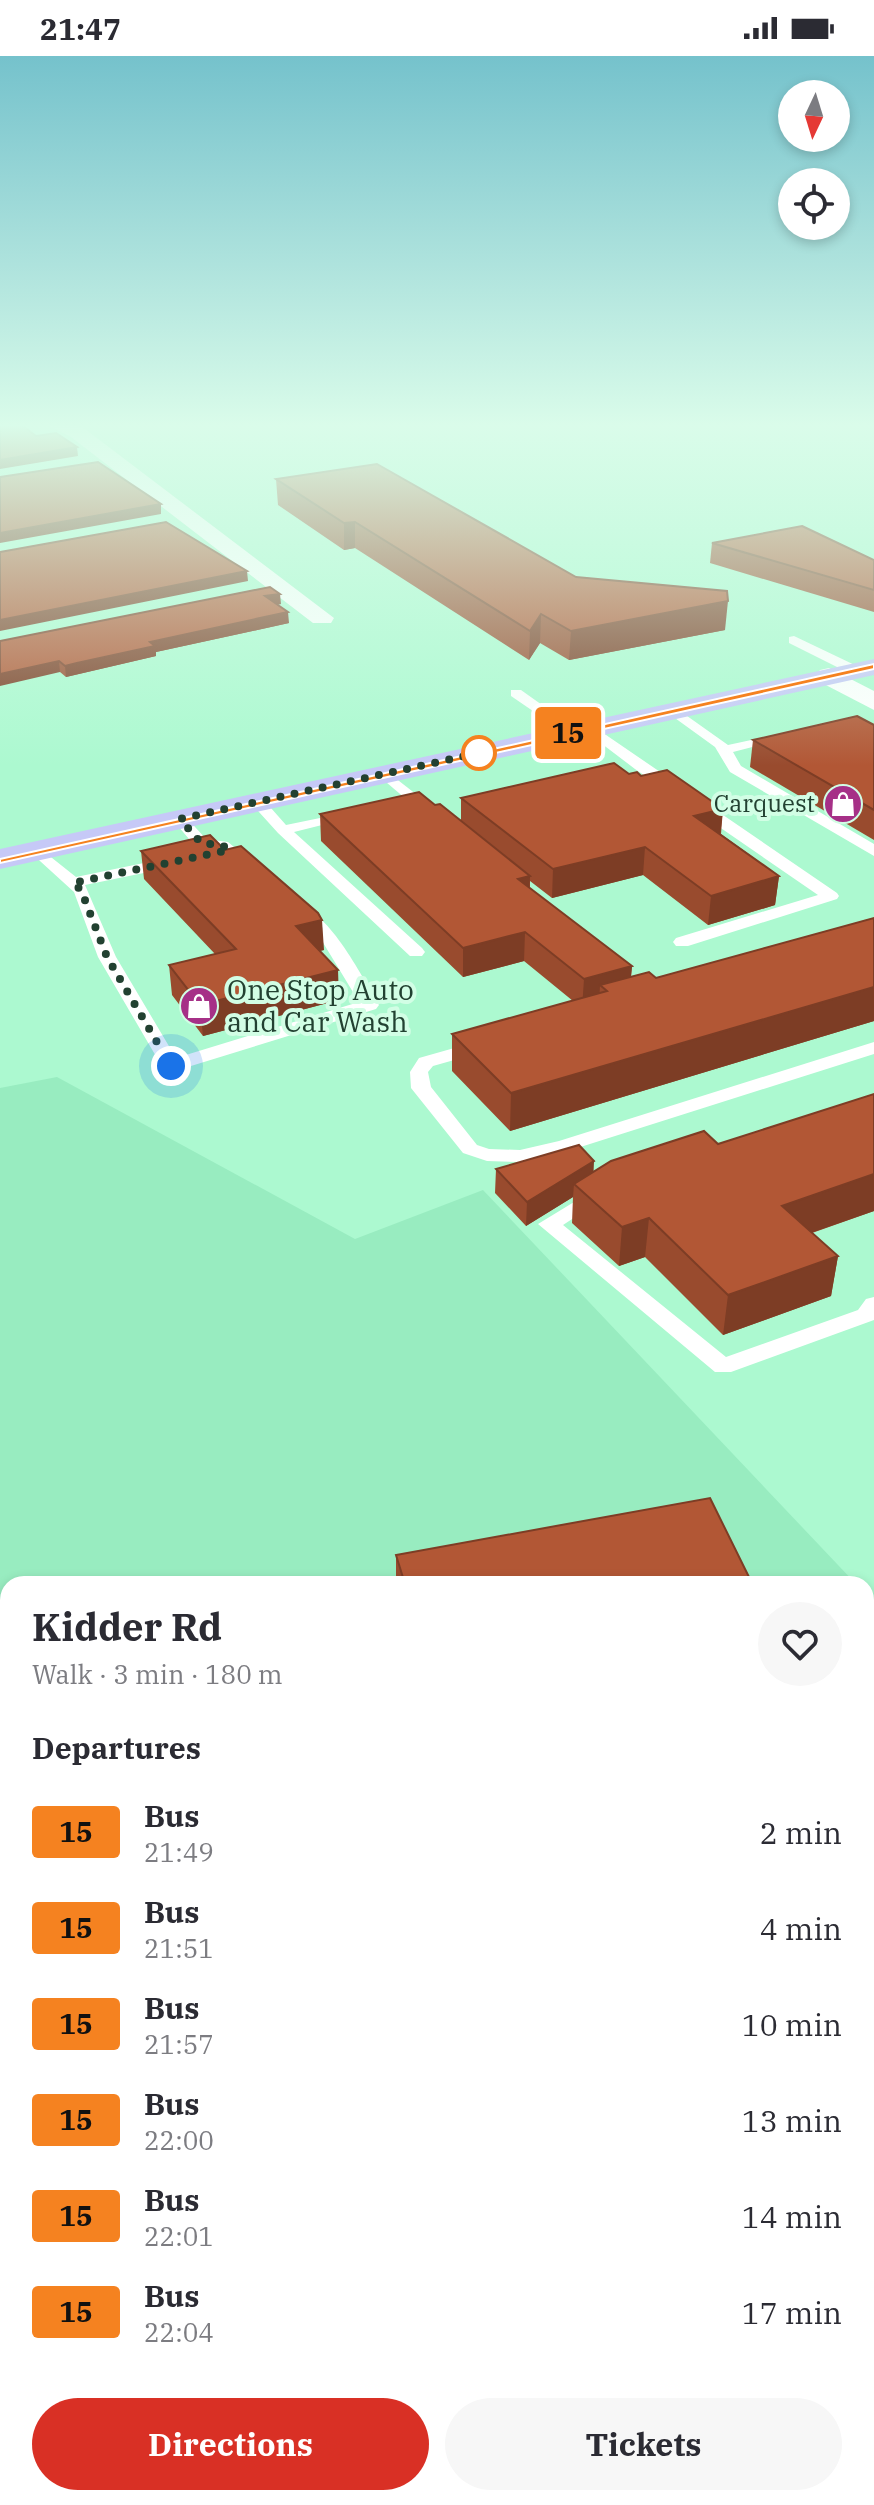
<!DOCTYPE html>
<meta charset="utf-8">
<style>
:root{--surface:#fff;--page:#f7f7f7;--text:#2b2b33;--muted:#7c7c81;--accent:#d93025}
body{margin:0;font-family:"IBM Plex Serif",serif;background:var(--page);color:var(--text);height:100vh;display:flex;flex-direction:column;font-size:30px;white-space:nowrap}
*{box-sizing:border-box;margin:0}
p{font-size:26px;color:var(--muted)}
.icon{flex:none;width:44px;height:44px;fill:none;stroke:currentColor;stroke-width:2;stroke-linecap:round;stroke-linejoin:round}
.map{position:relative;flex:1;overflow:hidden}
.details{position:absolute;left:0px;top:1520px;width:874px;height:930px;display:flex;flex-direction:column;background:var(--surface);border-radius:24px 24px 0 0;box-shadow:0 4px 12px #0003}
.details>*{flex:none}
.badge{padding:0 16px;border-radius:6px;font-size:28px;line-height:52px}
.needle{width:52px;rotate:184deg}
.fabs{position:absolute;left:778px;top:24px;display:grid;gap:16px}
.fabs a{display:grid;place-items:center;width:72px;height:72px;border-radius:50%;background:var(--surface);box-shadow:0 4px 12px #0003;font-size:40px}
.you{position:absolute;width:40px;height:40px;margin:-20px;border:6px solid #fff;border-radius:50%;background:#1a73e8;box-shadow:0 0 0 12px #1a73e833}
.map>.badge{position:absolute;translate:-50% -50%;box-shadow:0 0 0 4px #fff}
h2{padding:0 32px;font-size:30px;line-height:72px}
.round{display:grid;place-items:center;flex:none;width:84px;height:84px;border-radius:42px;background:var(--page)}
.headline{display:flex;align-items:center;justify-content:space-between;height:136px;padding:0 32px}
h1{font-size:38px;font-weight:700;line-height:60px}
.cta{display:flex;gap:16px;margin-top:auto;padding:16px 32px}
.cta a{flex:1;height:92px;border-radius:48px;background:var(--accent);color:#fff;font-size:32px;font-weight:700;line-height:92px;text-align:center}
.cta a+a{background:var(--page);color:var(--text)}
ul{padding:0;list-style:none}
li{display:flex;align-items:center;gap:24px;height:96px;padding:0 32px}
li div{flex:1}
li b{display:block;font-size:30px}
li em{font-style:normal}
li .badge{min-width:88px;font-weight:700;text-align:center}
.status{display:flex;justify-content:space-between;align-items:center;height:56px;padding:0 40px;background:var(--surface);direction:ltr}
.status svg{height:22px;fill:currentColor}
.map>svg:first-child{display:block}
</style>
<div class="status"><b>21:47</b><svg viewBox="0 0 49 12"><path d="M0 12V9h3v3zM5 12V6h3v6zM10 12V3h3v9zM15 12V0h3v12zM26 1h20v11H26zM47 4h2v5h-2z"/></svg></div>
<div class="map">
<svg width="874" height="2449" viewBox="0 0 874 2449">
<rect width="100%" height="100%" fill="#acf9d0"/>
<g fill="#98ecc0">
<path d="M57 1021 355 1183 483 1134 856 1528H8V2393L0 2397V1032Z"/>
<path d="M866 1740 874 1750V1996L866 1999Z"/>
</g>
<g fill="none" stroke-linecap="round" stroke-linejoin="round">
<g fill="#fff" fill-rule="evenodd">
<path d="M794 580 861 612 863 615 851 618 789 587V581Z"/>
<path d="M511 634H521L580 676 578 679H568L511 640Z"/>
<path d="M673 650 728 689 784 677V683L733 696 741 710 874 788V800L730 716 715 691 668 657 666 654Z"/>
<path d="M590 668 837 837 839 840 837 843 688 890H676L673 886 676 882 818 839 635 713 585 675V669Z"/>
<path d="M385 714 435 753V759H425L380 721V715Z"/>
<path d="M258 741 263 743 286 769 354 755V761L294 776 422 892 425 896 422 900H410L278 777 250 746Z"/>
<path d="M180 758 185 760 206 783 228 786 257 810V816H245L218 793 195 790 172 763Z"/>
<path d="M37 790 76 821 173 801 181 806 173 811 85 829 116 901 176 1002 359 946 319 880 295 860 293 856 295 852C325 846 365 926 379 949L376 953 178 1014H164L98 901 74 836 29 795Z"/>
<path d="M479 985 486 987 488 991 486 995 433 1010 428 1016 431 1031 477 1089 489 1093 520 1094 559 1085 874 986V998L571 1094 520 1106 487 1105 463 1097 411 1032 410 1016 419 1002Z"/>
<path d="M597 1132 604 1134 607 1138 604 1142 563 1169 726 1301 858 1254 866 1243 874 1241V1264L731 1316H715L538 1168Z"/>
<path d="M8 1551V1573L0 1575V1553Z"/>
</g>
<g fill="#fff" fill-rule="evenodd">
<path d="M44 367H71L85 373 334 562 331 567H313L71 381Z"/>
<path d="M829 612 874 635V654L820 626 816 620 820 614Z"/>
<rect x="0" y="1744" width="8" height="52"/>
<path d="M874 1774V1826L866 1828V1776Z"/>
</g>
<path fill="#c6c9f7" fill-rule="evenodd" d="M874 603V619L0 813V793Z"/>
</g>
<g fill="#994b2e">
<path d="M276 423 576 521 725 574 569 604 540 587 529 604 355 492 344 494 278 449Z"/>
<path d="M712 487 874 504V556L710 507Z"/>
<path d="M281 548 277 549 289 567 156 596V600L66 621 60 616 0 585Z"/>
<path d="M874 669V784L750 711 753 684Z"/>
<path d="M629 718 641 720 723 753 721 778 779 820 775 849 708 869 643 819 552 842 530 825V832L632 910 631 921 656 922 874 862V965L510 1075 452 1015V978L573 945 524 905 463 921 321 785 320 758 435 749 461 764V742Z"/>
<path d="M141 795 324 894 319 895 339 944 203 980 172 939 169 909 215 898 144 823Z"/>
<path d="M874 1038V1155L812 1177 838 1200 831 1240 723 1279 645 1201 619 1210 572 1167 573 1141 526 1170 495 1137 496 1113 594 1116 718 1088Z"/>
<path d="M396 1499 748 1528H396Z"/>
</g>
<g fill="#7d3d25">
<path d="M77 391 78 400 0 413V404Z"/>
<path d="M161 448V458L0 487V477Z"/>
<path d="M355 466V492L344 494V467Z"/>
<path d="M247 515 248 525 0 575V564Z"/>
<path d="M280 538 281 548 265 551V540Z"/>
<path d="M728 545 725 574 569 604 571 575Z"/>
<path d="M288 556 289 567 156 596V600L66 621 65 610 150 586Z"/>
<path d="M541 558 540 587 529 604 530 575Z"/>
<path d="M59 605 60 616 0 630V618Z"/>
<path d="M723 753 720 781 694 760Z"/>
<path d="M645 791 643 819 552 842 553 813Z"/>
<path d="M530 820 529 848 518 823Z"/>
<path d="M779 820 775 849 708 869 711 840Z"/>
<path d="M322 864 324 894 297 900 296 870Z"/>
<path d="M525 876 524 905 463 921V892Z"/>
<path d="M632 910 629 939 600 929 599 948 582 953 584 923Z"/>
<path d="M338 914 339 944 203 980 200 949Z"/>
<path d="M874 931V965L510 1075 511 1037Z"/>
<path d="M594 1105 593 1129 574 1128 573 1141 526 1170 527 1146Z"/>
<path d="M874 1118V1155L776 1189 782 1150Z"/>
<path d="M649 1162 645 1201 619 1210 622 1171Z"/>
<path d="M838 1200 831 1240 723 1279 728 1239Z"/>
<path d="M749 1521 748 1528H712Z"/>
</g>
<g fill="#b25735" stroke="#7d3d25" stroke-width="2">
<path d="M0 367H19L36 380 56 377 77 391 0 404Z"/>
<path d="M98 406 161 448 0 477V421Z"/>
<path d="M377 408 576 521 727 535 728 545 571 575 541 558 530 575 355 466 344 467 276 423Z"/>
<path d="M166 466 247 515 0 564V496Z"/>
<path d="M802 470 874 504V534L712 487Z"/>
<path d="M270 531 280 538 265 540 288 556 150 586 155 590 77 607 65 610 59 605 0 618V585Z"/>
<path d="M857 660 874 669V754L753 684Z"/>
<path d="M614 707 629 718 637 716 641 720 667 714 723 753 694 760 779 820 711 840 645 791 553 813 461 742Z"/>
<path d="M419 736 435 749 440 748 530 820 518 823 632 910 584 923 525 876 463 892 320 758Z"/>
<path d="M210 779 225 794 241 790 318 857 322 864 296 870 338 914 200 949 169 909 236 893 141 795Z"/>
<path d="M874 862V931L511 1037 452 978 607 935 600 929 649 916 656 922Z"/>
<path d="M874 1038V1118L782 1150 838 1200 728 1239 649 1162 622 1171 574 1128 611 1105 704 1075 718 1088Z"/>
<path d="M579 1089 594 1105 527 1146 496 1113Z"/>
<path d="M710 1442 749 1521 712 1528H405L396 1499Z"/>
</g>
<linearGradient id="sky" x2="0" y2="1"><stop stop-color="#75c2cc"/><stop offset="0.52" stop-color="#dafcea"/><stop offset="1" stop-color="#dafcea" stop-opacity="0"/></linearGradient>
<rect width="874" height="710" fill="url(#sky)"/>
<path fill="#f58220" stroke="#fff" stroke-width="2" d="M874 608V613L0 807V803Z"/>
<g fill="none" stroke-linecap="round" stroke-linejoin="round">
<path stroke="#224131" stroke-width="8" stroke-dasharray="0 14.4" d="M171 1010 107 901 81 834 73 827 229 794 222 789 201 787 180 763 479 697"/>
</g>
<defs>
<symbol id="shop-disc" viewBox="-11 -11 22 22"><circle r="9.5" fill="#a63087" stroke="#d2fee5"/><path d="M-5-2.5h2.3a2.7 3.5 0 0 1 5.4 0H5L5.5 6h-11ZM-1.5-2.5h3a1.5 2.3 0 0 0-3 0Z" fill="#fff"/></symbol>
</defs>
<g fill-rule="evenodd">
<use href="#shop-disc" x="821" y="726" width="44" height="44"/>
<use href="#shop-disc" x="177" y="928" width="44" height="44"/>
</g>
<circle fill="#fff" stroke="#f58220" stroke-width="4" cx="479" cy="697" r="16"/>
<g text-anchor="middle" stroke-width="8" stroke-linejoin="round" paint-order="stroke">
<g font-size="24" fill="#224131" stroke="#d2fee5" text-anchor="end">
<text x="815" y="756">Carquest</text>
</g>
<g font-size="28" fill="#224131" stroke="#d2fee5" text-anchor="start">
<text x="227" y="944">One Stop Auto<tspan x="227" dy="32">and Car Wash</tspan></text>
</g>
</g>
</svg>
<div class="fabs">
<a><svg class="needle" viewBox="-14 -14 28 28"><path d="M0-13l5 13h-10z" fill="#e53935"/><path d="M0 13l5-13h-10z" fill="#7c7c81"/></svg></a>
<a><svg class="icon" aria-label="locate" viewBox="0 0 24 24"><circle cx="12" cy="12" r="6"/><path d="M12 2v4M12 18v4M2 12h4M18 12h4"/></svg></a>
</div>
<div class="you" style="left:171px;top:1010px"></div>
<b class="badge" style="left:568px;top:677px;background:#f58220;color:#111">15</b>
<section class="details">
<div class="headline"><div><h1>Kidder Rd</h1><p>Walk · 3 min · 180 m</p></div><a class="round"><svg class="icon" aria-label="heart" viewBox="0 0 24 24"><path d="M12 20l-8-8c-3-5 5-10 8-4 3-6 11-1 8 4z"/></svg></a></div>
<h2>Departures</h2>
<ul>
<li><span class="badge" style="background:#f58220;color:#111">15</span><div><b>Bus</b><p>21:49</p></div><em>2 min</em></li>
<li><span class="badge" style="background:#f58220;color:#111">15</span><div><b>Bus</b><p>21:51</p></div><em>4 min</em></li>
<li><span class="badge" style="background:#f58220;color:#111">15</span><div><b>Bus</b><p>21:57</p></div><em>10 min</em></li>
<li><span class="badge" style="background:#f58220;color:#111">15</span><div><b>Bus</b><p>22:00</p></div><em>13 min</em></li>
<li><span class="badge" style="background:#f58220;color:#111">15</span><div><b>Bus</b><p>22:01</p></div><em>14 min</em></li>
<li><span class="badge" style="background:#f58220;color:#111">15</span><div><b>Bus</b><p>22:04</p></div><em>17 min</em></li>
</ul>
<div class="cta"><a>Directions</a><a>Tickets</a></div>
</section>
</div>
